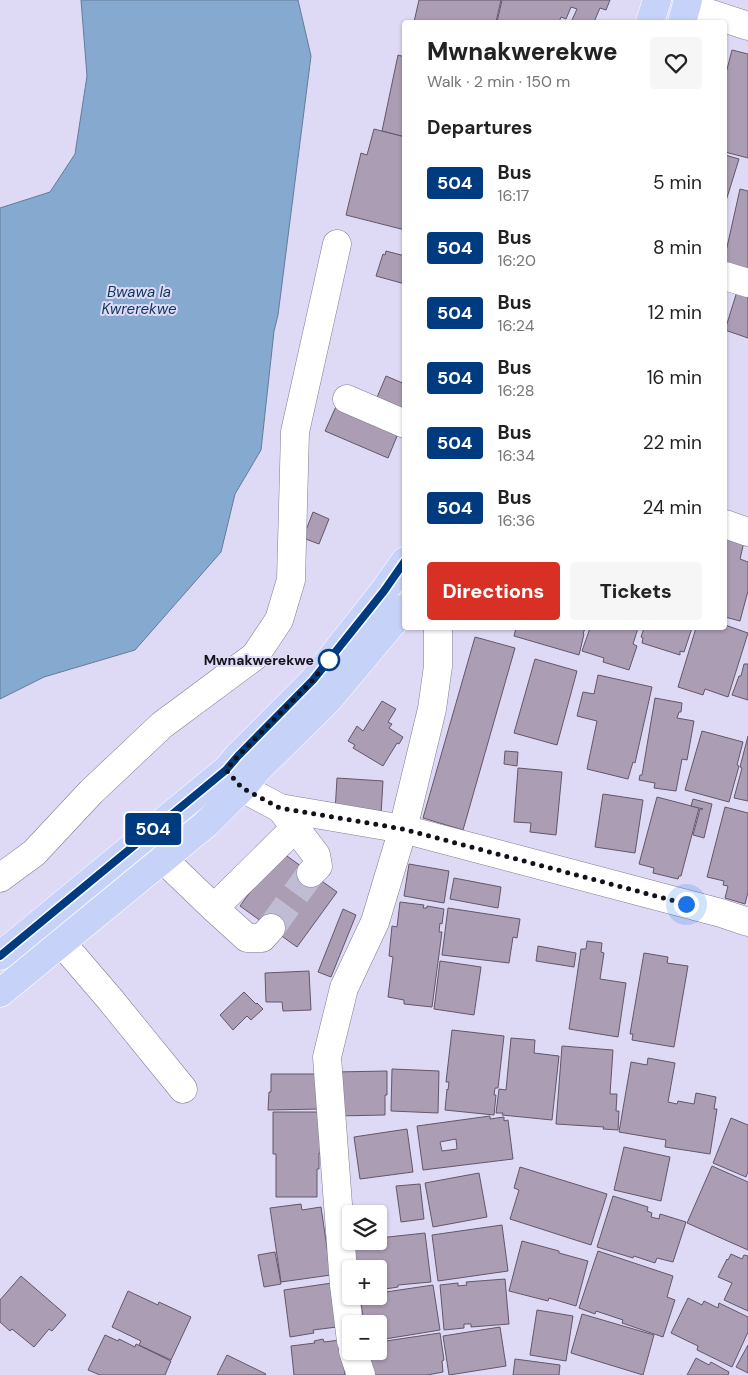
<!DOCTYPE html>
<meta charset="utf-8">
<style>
:root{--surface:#fff;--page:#f6f6f6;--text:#222;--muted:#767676;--accent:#d93025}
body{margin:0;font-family:"DM Sans",sans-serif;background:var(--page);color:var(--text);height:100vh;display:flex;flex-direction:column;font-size:19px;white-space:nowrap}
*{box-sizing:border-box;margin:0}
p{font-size:16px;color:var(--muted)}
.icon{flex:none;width:28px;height:28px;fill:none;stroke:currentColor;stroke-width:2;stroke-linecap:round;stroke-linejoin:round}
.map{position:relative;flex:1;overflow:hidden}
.drawer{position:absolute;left:402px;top:20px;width:325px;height:610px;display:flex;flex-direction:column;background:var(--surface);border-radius:5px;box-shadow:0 1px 4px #0004}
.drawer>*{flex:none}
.badge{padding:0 10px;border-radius:4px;font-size:18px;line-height:32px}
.controls{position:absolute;left:342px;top:1205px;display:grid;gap:10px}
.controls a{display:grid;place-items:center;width:45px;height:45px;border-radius:5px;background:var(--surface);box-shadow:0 1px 4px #0004;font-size:25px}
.you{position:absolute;width:25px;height:25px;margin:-12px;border:4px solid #fff;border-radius:50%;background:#1a73e8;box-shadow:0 0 0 8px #1a73e833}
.map>.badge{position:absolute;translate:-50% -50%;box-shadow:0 0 0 2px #fff}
h2{padding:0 25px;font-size:19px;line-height:45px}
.round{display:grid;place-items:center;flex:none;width:52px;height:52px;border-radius:5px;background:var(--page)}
.overview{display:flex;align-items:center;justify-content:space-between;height:85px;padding:0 25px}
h1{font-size:24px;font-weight:800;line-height:38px}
.button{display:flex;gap:10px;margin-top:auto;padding:10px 25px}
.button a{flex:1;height:58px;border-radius:5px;background:var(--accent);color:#fff;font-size:20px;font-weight:800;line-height:58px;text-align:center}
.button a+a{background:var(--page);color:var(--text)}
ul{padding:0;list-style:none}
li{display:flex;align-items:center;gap:15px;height:65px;padding:0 25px}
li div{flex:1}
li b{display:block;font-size:19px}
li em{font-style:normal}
li .badge{min-width:55px;font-weight:700;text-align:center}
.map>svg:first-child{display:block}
</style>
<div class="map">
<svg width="748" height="1375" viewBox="0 0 748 1375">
<rect width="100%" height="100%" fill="#dedaf5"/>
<path fill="#85a9cf" stroke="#637c99" d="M81 0H298L311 56 278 315 274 331 261 450 235 494 221 552 135 650 44 677 0 699V208L50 192 75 154 87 76Z"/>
<g fill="#ab9db3" stroke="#63566a" fill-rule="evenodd">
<path d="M419 0H501L496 22H414Z"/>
<path d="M502 0H610L606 10 600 8 594 22H571L577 9 571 7 566 19 561 17 559 22H497Z"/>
<path d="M732 50 748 54V158L725 152V77Z"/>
<path d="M398 55 405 57V137L382 131Z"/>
<path d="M374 129 405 137V230L346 215 361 153 367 155Z"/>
<path d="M725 155 739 159 725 204Z"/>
<path d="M740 189 748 191V271L725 266V256Z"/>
<path d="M386 251 405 256V284L376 276 383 254 385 255Z"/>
<path d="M739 285 748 288V338L725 330Z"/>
<path d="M386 376 405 384V421L373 407Z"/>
<path d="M338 402 400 429 388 458 325 431Z"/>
<path d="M313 512 329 519 319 544 303 538Z"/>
<path d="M725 536 744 542 740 559 748 562V591L740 621 725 617Z"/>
<path d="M725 625 748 633 728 697 705 689 703 695 678 687 696 628H725Z"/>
<path d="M516 628H585L583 634H584L579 655 514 636Z"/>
<path d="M590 628H638L633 644 637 646 629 670 603 662 604 658 582 651Z"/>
<path d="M644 628H692L684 652 680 651V655L642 643 643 638 641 637Z"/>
<path d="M475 637 515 648 463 830 423 818Z"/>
<path d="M535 659 577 671 557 745 514 733Z"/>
<path d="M744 664H748V700L732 695 739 676H741Z"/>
<path d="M598 675 652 687 635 763 633 762 628 779 587 769 597 721 577 716 583 692 594 694Z"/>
<path d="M655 698 682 703 681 712H679L677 718 694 721 687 760 682 759 676 791 654 788 655 783 639 780 640 775H642Z"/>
<path d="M382 701 396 709 388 722 392 724 389 728 403 737 399 744 397 743 383 766 353 748 355 745 348 741 357 726 363 731Z"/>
<path d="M702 731 743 742 737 765 739 766 729 802 685 790Z"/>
<path d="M748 736V801L734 798 742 768 740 767Z"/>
<path d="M505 751 518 752 517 766 504 764Z"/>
<path d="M518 768 562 772 556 835 530 832 531 823 514 822Z"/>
<path d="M337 778 383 781 381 815 335 812Z"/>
<path d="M603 794 643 800 635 853 595 847Z"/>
<path d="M657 797 699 808 681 876H679L678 879 653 873 654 868 639 864Z"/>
<path d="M693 799 712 804 704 838 693 835 700 809H703L691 806Z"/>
<path d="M725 807 748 813V892L745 904 725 898 728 886 723 885 724 881 707 877Z"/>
<path d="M280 851 337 892 297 947 240 906Z"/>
<path d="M409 864 449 871 444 903 404 896Z"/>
<path d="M454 878 501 887 498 908 450 899Z"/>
<path d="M400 902 424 905 423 908H427V906L444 909 442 924 440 923 439 932H442L432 1007 404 1004V1000L388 997 393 957 389 956 392 926 397 927Z"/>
<path d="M448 908 520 919 517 938 513 937 509 963 442 955Z"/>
<path d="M343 909 356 915 331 977 318 972Z"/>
<path d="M587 941 602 943 601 952 604 953 600 979 626 983 618 1037 569 1029 581 949H586Z"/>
<path d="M538 946 576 953 574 967 536 961Z"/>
<path d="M644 953 668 957 667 963 688 966 674 1047 632 1040 633 1034H630Z"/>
<path d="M440 961 481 967 474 1015 434 1009Z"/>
<path d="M309 971 311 1010 283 1011 282 1002H266L265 973Z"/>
<path d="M244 992 256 1004 257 1003 263 1009 251 1020 247 1016 233 1030 220 1015Z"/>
<path d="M452 1030 504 1036 498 1088H495L494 1095H496L494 1115 445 1110 447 1089 448 1090 449 1082H446Z"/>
<path d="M511 1038 535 1040 534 1053 559 1056 552 1120 502 1115 503 1113H496L499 1089 506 1090Z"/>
<path d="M562 1046 613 1050 610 1094H617L616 1111H619L618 1130 603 1129 604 1127 556 1124Z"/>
<path d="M648 1058 675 1063 668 1102 677 1104 678 1101 694 1104 696 1093 716 1097 714 1109H717L710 1154 665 1147 666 1140 619 1132 631 1062 647 1065Z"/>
<path d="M392 1069 439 1071 438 1113 391 1111Z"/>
<path d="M387 1071V1095H385V1115L336 1116 335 1072Z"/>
<path d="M271 1074H321V1109L268 1110 269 1092H271Z"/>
<path d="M273 1112H322V1153H319V1169H317V1197H276V1154H273Z"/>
<path d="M490 1116V1119L504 1117V1121L508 1120 513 1159 423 1170 417 1126ZM456 1139 457 1149 442 1151 440 1142Z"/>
<path d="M731 1118 748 1125V1171L746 1177 713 1163Z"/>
<path d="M407 1129 413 1172 360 1179 354 1137Z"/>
<path d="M624 1147 670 1157 661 1201 614 1190Z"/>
<path d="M712 1166 748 1182V1250L687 1223Z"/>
<path d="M520 1167 607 1194 591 1245 510 1219 519 1190 514 1188Z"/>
<path d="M479 1173 487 1217 433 1227 425 1183Z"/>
<path d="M420 1184 424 1219 401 1222 396 1186Z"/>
<path d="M613 1196 648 1207 647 1211 652 1213 651 1217 659 1219 660 1214 686 1222 673 1262 657 1258 655 1263 634 1256 633 1258 597 1247Z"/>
<path d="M301 1204 302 1210 321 1207 331 1275 281 1282 270 1208Z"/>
<path d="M502 1225 508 1271 438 1281 432 1235Z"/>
<path d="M425 1233 431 1282 398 1285V1287L379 1290V1269H354L351 1249H357L356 1241H379V1238Z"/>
<path d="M522 1241 559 1251V1253L588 1261 576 1306 549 1298 548 1301 509 1291Z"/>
<path d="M598 1251 673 1276 667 1297 675 1300 663 1337 622 1323 623 1320 596 1311 595 1314 579 1308Z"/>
<path d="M275 1252 281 1284 264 1287 258 1255Z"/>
<path d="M731 1254 742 1259 744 1255 748 1256V1311L724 1300 732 1283 718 1277 727 1259 728 1260Z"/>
<path d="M21 1276 66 1315 52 1331 49 1329 34 1347 12 1329 10 1331 0 1322V1300Z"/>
<path d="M505 1279 509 1324 471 1327V1324H464V1328L444 1330 440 1285 458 1283V1286L467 1285 466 1282Z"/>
<path d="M332 1283 337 1327 313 1330 314 1333 290 1337 284 1290Z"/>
<path d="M433 1285 440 1330 379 1340V1324H364L360 1296H379V1293Z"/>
<path d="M128 1291 158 1305 159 1302 191 1317 171 1360 139 1345 141 1341 112 1327Z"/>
<path d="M688 1298 702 1305 704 1301 718 1308 719 1303 748 1317V1332L732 1367 697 1350 698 1346 671 1333Z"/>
<path d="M537 1310 573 1316 566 1361 530 1355Z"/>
<path d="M582 1314 654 1335 643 1375 571 1353Z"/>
<path d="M500 1327 506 1366 449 1375 443 1336Z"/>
<path d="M440 1333 444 1360 442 1361 443 1372 427 1375H373L370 1357H376L375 1351H379V1342Z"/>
<path d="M105 1335 118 1341 119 1339 135 1347 136 1344 171 1361 165 1375H100L88 1370Z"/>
<path d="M323 1339 324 1342 340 1340 345 1375H294L291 1346 315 1343 314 1341Z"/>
<path d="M748 1345V1373L736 1367Z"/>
<path d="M227 1355 266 1374 265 1375H217Z"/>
<path d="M696 1358 709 1365 711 1362 729 1372 728 1375H687Z"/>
<path d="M515 1359 560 1365 559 1375H513Z"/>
</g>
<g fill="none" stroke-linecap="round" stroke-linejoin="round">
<path stroke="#c0bcd4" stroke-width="28" stroke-dasharray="28 14" stroke-linecap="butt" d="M271 928 311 873"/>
<defs>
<g id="minor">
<path d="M687 6 748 26"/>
<path d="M725 276 748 283"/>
<path d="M347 399 405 424"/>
<path d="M725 524 748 532"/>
<path d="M438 628V666L432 709 403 829 721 913 748 922"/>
<path d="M227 771 242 788 280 808 403 829 375 922 344 988 327 1057 344 1285 351 1341"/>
<path d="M284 813 316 855 318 866 311 873"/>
<path d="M163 859 214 908 247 938H262L271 928"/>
<path d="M0 878 34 853 91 792 162 725 255 656 279 620 291 580 295 432 337 244"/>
<path d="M214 908 295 828"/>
<path d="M61 942 109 998 183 1089"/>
<path d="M353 1351 361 1375"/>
</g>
<g id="major">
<path d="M650 22 657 0"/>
<path d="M682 22 688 0"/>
<path d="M0 956 226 770 238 756 313 681 384 591 405 561"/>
<path d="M0 993 206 824 242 788 257 770 328 700 405 608"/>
</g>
</defs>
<use href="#minor" stroke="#7f7c94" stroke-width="29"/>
<use href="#major" stroke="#fff" stroke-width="29"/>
<use href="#minor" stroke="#fff" stroke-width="28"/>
<use href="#major" stroke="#c7d2f9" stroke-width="28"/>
</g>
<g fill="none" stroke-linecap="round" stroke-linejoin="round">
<defs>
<path id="line" d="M0 956 226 770 238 756 313 680 384 591 405 561"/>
</defs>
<use href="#line" stroke="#fff" stroke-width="11"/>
<use href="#line" stroke="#003b80" stroke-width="8"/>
<path stroke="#13121b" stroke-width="5" stroke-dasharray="0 9" d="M329 660 313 680 238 756 226 770 242 788 280 808 403 829 686 904"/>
</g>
<circle fill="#fff" stroke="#003b80" stroke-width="2.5" cx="329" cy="660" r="10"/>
<g text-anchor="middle" stroke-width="4" stroke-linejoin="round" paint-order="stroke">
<g font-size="14" font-weight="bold" fill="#13121b" stroke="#dedaf5" text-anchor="end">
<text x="314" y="665">Mwnakwerekwe</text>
</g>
<g font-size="15" font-style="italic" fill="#0d355a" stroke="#dedaf5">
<text x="139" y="297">Bwawa la<tspan x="139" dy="17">Kwrerekwe</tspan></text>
</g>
</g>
</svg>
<div class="controls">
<a><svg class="icon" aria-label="layers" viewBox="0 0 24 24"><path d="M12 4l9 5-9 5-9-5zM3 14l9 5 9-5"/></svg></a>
<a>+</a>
<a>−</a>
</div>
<div class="you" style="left:686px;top:904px"></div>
<b class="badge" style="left:153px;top:829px;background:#003b80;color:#fff">504</b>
<section class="drawer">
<div class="overview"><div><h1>Mwnakwerekwe</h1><p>Walk · 2 min · 150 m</p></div><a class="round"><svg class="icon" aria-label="heart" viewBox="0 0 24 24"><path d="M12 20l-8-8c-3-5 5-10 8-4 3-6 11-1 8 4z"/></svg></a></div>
<h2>Departures</h2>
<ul>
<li><span class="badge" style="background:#003b80;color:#fff">504</span><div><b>Bus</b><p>16:17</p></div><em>5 min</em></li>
<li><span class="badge" style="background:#003b80;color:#fff">504</span><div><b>Bus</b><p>16:20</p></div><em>8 min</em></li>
<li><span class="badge" style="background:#003b80;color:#fff">504</span><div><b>Bus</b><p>16:24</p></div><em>12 min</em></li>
<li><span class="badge" style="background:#003b80;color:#fff">504</span><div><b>Bus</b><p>16:28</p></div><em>16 min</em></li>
<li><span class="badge" style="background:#003b80;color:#fff">504</span><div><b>Bus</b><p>16:34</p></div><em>22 min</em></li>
<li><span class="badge" style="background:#003b80;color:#fff">504</span><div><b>Bus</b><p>16:36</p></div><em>24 min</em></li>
</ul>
<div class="button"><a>Directions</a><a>Tickets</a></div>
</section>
</div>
